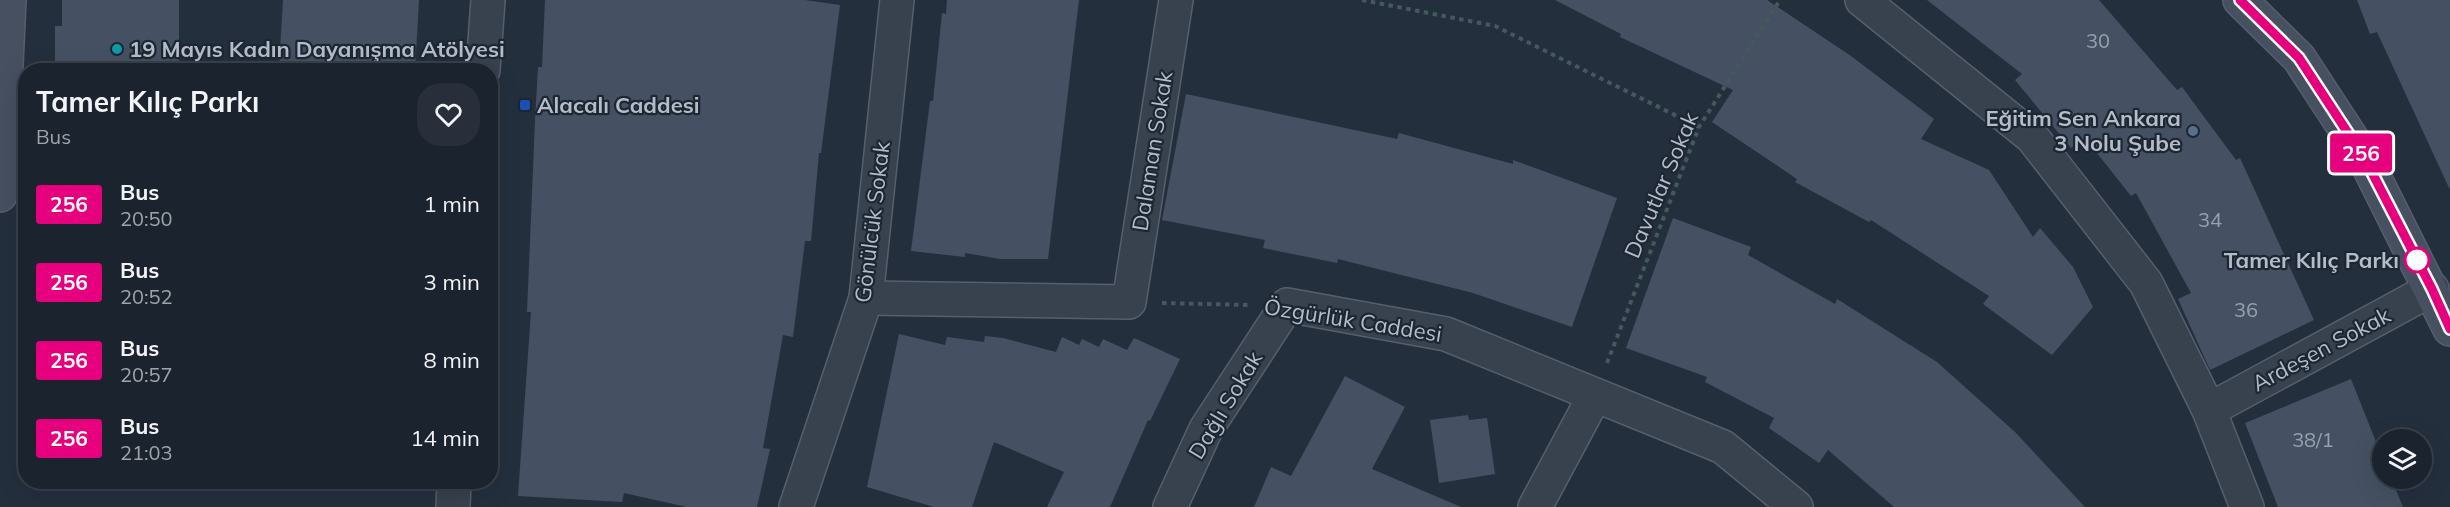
<!DOCTYPE html>
<meta charset="utf-8">
<style>
:root{--surface:#1b232e;--page:#282f3a;--text:#f1f3f6;--muted:#a0a4aa;--line:#39404a}
body{margin:0;font-family:Mulish,sans-serif;background:var(--page);color:var(--text);height:100vh;display:flex;flex-direction:column;font-size:22px;white-space:nowrap}
*{box-sizing:border-box;margin:0}
p{font-size:20px;color:var(--muted)}
.icon{flex:none;width:33px;height:33px;fill:none;stroke:currentColor;stroke-width:2;stroke-linecap:round;stroke-linejoin:round}
.map{position:relative;flex:1;overflow:hidden}
.drawer{position:absolute;left:18px;top:63px;width:480px;height:426px;display:flex;flex-direction:column;background:var(--surface);border-radius:24px;box-shadow:0 6px 24px #0002,0 0 0 2px var(--line)}
.drawer>*{flex:none}
.badge{padding:0 12px;border-radius:4px;font-size:21px;line-height:39px}
.tools{position:absolute;left:2372px;top:429px;display:grid;gap:12px}
.tools a{display:grid;place-items:center;width:60px;height:60px;border-radius:50%;background:var(--surface);box-shadow:0 6px 24px #0002,0 0 0 2px var(--line);font-size:30px}
.map>.badge{position:absolute;translate:-50% -50%;box-shadow:0 0 0 3px #fff}
.round{display:grid;place-items:center;flex:none;width:63px;height:63px;border-radius:24px;background:var(--page)}
.overview{display:flex;align-items:center;justify-content:space-between;height:102px;padding:0 18px}
h1{font-size:28px;font-weight:700;line-height:45px}
ul{padding:0;list-style:none}
li{display:flex;align-items:center;gap:18px;height:78px;padding:0 18px}
li div{flex:1}
li b{display:block;font-size:22px}
li em{font-style:normal}
li .badge{min-width:66px;font-weight:700;text-align:center}
.map>svg:first-child{display:block}
</style>
<div class="map">
<svg width="2450" height="507" viewBox="0 0 2450 507">
<rect width="100%" height="100%" fill="#242f3e"/>
<g fill="#455162">
<path d="M62 0H179V70H55V26H62Z"/>
<path d="M283 0H419L415 70 279 68Z"/>
<path d="M545 0H805L840 5 821 153H819L811 241H805L793 337 783 335 763 448 770 449 757 507H687L624 493 622 502 518 496 531 312H527L535 121 538 67H542Z"/>
<path d="M947 0H1079L1048 259H1000L965 253V257L911 251 930 101H933L942 13 946 14Z"/>
<path d="M1555 0H1767L1851 56 1934 119 1921 139 1989 170 2033 237 2040 228 2073 267 2093 307 2052 355 1983 304 1989 296 1871 220 1869 222 1795 182 1797 179 1712 122 1733 90 1620 37 1621 34Z"/>
<path d="M1927 0H2099L2177 90 2182 87 2236 160 2240 158 2314 320 2210 370 2178 299 2191 293 2136 193 2131 196 2085 138 2071 148 2015 80 2022 74Z"/>
<path d="M2357 0H2450V190L2377 32 2370 34Z"/>
<path d="M1186 94 1397 139 1399 133 1513 164V160L1617 198 1572 327 1473 293 1338 259 1337 263 1263 248 1265 240 1162 220Z"/>
<path d="M1673 218 1751 247 1748 255 1835 304 1837 299 1937 362 2015 432 2085 507H1894L1828 450 1819 463 1769 428 1774 418 1705 382 1707 377 1626 348Z"/>
<path d="M899 334 945 345 947 337 984 342 985 336 1003 338 1056 352 1062 337 1079 345 1082 339 1099 347 1103 339 1127 350 1134 338 1180 359 1150 421 1148 420 1110 507H1047L1064 472 994 442 972 507H934L867 487Z"/>
<path d="M1345 376 1405 407 1372 469 1461 507H1254L1271 467 1291 476Z"/>
<path d="M2351 379 2382 457V478H2391L2403 507H2278L2245 423Z"/>
<path d="M1468 415 1469 420 1487 418 1495 474 1439 483 1430 420Z"/>
</g>
<g fill="none" stroke-linecap="round" stroke-linejoin="round">
<defs>
<g id="minor">
<path d="M1862 0 2032 137 2146 283 2209 410 2247 507"/>
<path d="M483 70 488 0"/>
<path d="M866 298 1129 302 1176 0"/>
<path d="M2209 410 2432 289"/>
<path d="M453 507 454 482"/>
<path d="M796 507 866 298 897 0"/>
<path d="M1170 507 1206 429 1287 305 1446 334 1723 447 1796 507"/>
<path d="M1535 507 1595 395"/>
</g>
<g id="secondary">
<path d="M2240 0 2299 58 2365 159 2450 329"/>
<path d="M0 195 9 0"/>
</g>
</defs>
<use href="#minor" stroke="#565f6c" stroke-width="36"/>
<use href="#secondary" stroke="#565f6c" stroke-width="36"/>
<g stroke="#44595c" stroke-width="4" stroke-dasharray="4.5 4.5" stroke-linecap="butt">
<path d="M1362 0 1495 26 1699 127"/>
<path d="M1162 303 1248 305"/>
<path d="M1607 363 1699 127 1780 0"/>
</g>
<use href="#minor" stroke="#38414e" stroke-width="33"/>
<use href="#secondary" stroke="#465061" stroke-width="33"/>
</g>
<g fill="none" stroke-linecap="round" stroke-linejoin="round">
<defs>
<path id="line" d="M2240 0 2299 58 2365 159 2432 289 2450 329"/>
</defs>
<use href="#line" stroke="#fff" stroke-width="14"/>
<use href="#line" stroke="#e6007e" stroke-width="9"/>
</g>
<circle fill="#0f9aa8" stroke="#1d2633" stroke-width="2" cx="117" cy="49" r="6"/>
<rect fill="#1a4fb4" stroke="#1d2633" stroke-width="2" x="519" y="99" width="12" height="12" rx="3"/>
<circle fill="#5c6f8a" stroke="#1d2633" stroke-width="2" cx="2193" cy="131" r="6"/>
<circle fill="#fff" stroke="#e6007e" stroke-width="3" cx="2417" cy="260" r="12"/>
<g text-anchor="middle" stroke-width="4.5" stroke-linejoin="round" paint-order="stroke">
<g font-size="20" fill="#98a1af">
<text x="2098" y="48">30</text>
<text x="2210" y="227">34</text>
<text x="2246" y="317">36</text>
<text x="2313" y="447">38/1</text>
</g>
<g font-size="22" font-weight="bold" fill="#b4bcc9" stroke="#1d2633" text-anchor="start">
<text x="129" y="57">19 Mayıs Kadın Dayanışma Atölyesi</text>
<text x="537" y="113">Alacalı Caddesi</text>
<text x="2181" y="126" text-anchor="end">Eğitim Sen Ankara<tspan x="2181" dy="25">3 Nolu Şube</tspan></text>
</g>
<g font-size="22" fill="#b4bcc9" stroke="#1d2633">
<text transform="translate(1152 151) rotate(-81)" y="8">Dalaman Sokak</text>
<text transform="translate(1661 185) rotate(-67)" y="8">Davutlar Sokak</text>
<text transform="translate(872 222) rotate(-83)" y="8">Gönülcük Sokak</text>
<text transform="translate(1353 320) rotate(9)" y="8">Özgürlük Caddesi</text>
<text transform="translate(2321 349) rotate(-28)" y="8">Ardeşen Sokak</text>
<text transform="translate(1225 405) rotate(-59)" y="8">Dağlı Sokak</text>
</g>
<g font-size="22" font-weight="bold" fill="#b4bcc9" stroke="#1d2633" text-anchor="end">
<text x="2399" y="268">Tamer Kılıç Parkı</text>
</g>
</g>
</svg>
<div class="tools">
<a><svg class="icon" aria-label="layers" viewBox="0 0 24 24"><path d="M12 4l9 5-9 5-9-5zM3 14l9 5 9-5"/></svg></a>
</div>
<b class="badge" style="left:2361px;top:153px;background:#e6007e;color:#fff">256</b>
<section class="drawer">
<div class="overview"><div><h1>Tamer Kılıç Parkı</h1><p>Bus</p></div><a class="round"><svg class="icon" aria-label="heart" viewBox="0 0 24 24"><path d="M12 20l-8-8c-3-5 5-10 8-4 3-6 11-1 8 4z"/></svg></a></div>
<ul>
<li><span class="badge" style="background:#e6007e;color:#fff">256</span><div><b>Bus</b><p>20:50</p></div><em>1 min</em></li>
<li><span class="badge" style="background:#e6007e;color:#fff">256</span><div><b>Bus</b><p>20:52</p></div><em>3 min</em></li>
<li><span class="badge" style="background:#e6007e;color:#fff">256</span><div><b>Bus</b><p>20:57</p></div><em>8 min</em></li>
<li><span class="badge" style="background:#e6007e;color:#fff">256</span><div><b>Bus</b><p>21:03</p></div><em>14 min</em></li>
</ul>
</section>
</div>
